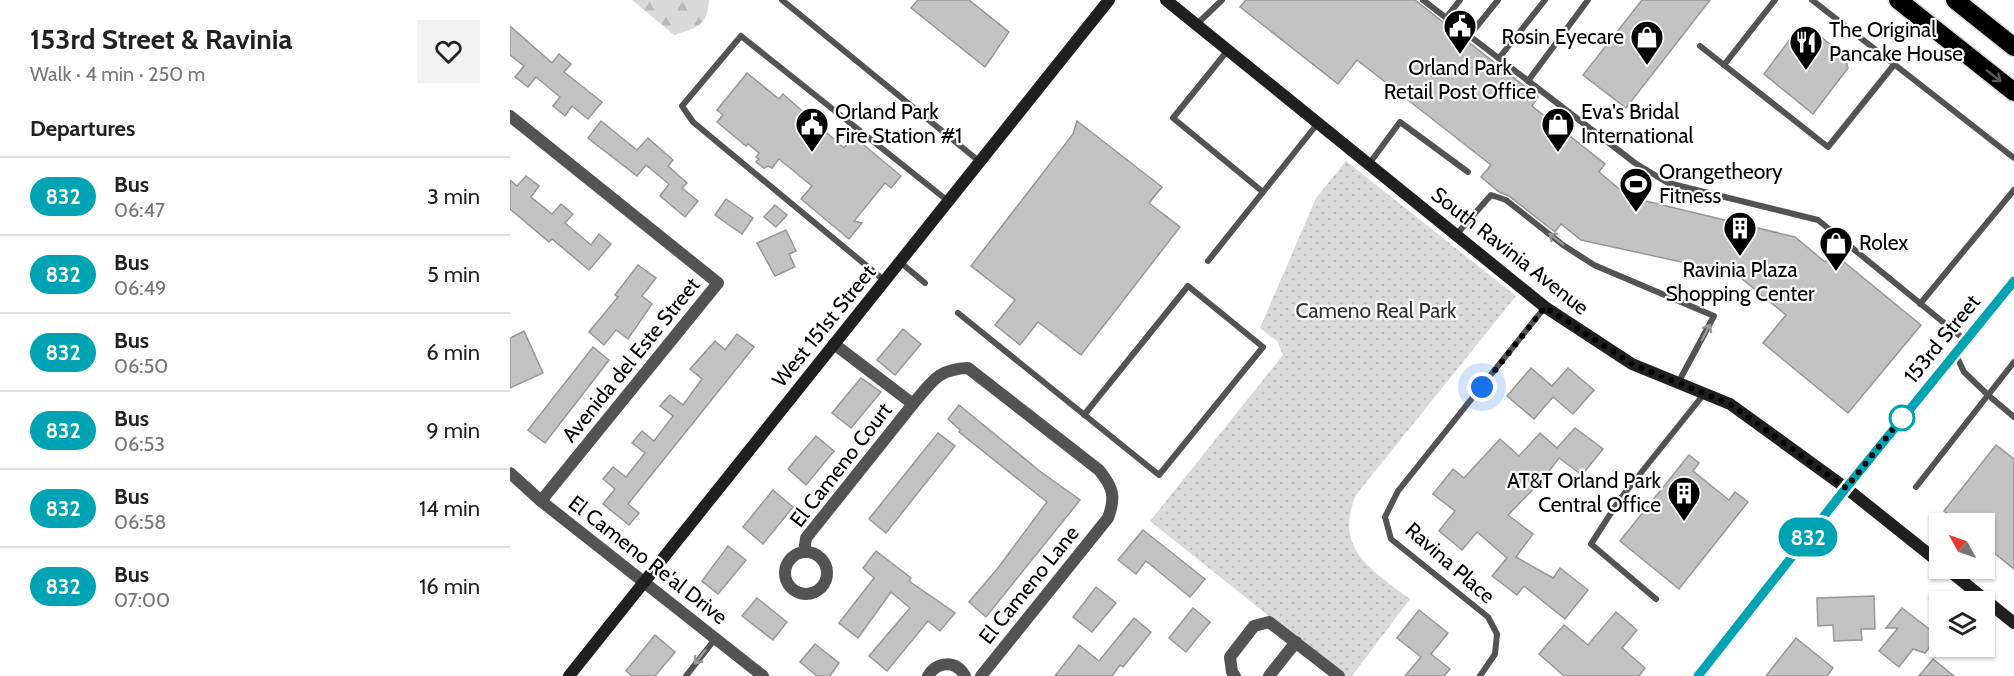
<!DOCTYPE html>
<meta charset="utf-8">
<style>
:root{--surface:#fff;--page:#f2f2f2;--text:#222;--muted:#767676;--line:#e0e0e0}
body{margin:0;font-family:Cabin,sans-serif;background:var(--page);color:var(--text);height:100vh;display:flex;flex-direction:column;font-size:22px;white-space:nowrap}
*{box-sizing:border-box;margin:0}
p{font-size:20px;color:var(--muted)}
.icon{flex:none;width:33px;height:33px;fill:none;stroke:currentColor;stroke-width:2;stroke-linecap:round;stroke-linejoin:round}
.map{position:relative;flex:1;overflow:hidden}
.panel{display:flex;flex-direction:column;background:var(--surface);width:510px}
.panel>*{flex:none}
.badge{padding:0 12px;border-radius:20px;font-size:21px;line-height:39px}
.needle{width:39px;rotate:310deg}
.tools{position:absolute;left:1419px;top:513px;display:grid;gap:12px}
.tools a{display:grid;place-items:center;width:66px;height:66px;border-radius:0px;background:var(--surface);box-shadow:0 2px 4px #0004;font-size:30px}
.you{position:absolute;width:30px;height:30px;margin:-15px;border:4px solid #fff;border-radius:50%;background:#1a73e8;box-shadow:0 0 0 9px #1a73e833}
.map>.badge{position:absolute;translate:-50% -50%;box-shadow:0 0 0 3px #fff}
h2{padding:0 30px;font-size:22px;line-height:54px}
.round{display:grid;place-items:center;flex:none;width:63px;height:63px;border-radius:0px;background:var(--page)}
.overview{display:flex;align-items:center;justify-content:space-between;height:102px;padding:0 30px}
h1{font-size:28px;font-weight:800;line-height:45px}
ul{padding:0;list-style:none}
li{display:flex;align-items:center;gap:18px;height:78px;padding:0 30px;border-top:2px solid var(--line)}
li div{flex:1}
li b{display:block;font-size:22px}
li em{font-style:normal}
li .badge{min-width:66px;font-weight:700;text-align:center}
main{display:flex;flex:1;min-height:0}
.map>svg:first-child{display:block}
</style>
<main>
<section class="panel">
<div class="overview"><div><h1>153rd Street &amp; Ravinia</h1><p>Walk · 4 min · 250 m</p></div><a class="round"><svg class="icon" aria-label="heart" viewBox="0 0 24 24"><path d="M12 20l-8-8c-3-5 5-10 8-4 3-6 11-1 8 4z"/></svg></a></div>
<h2>Departures</h2>
<ul>
<li><span class="badge" style="background:#00a3b4;color:#fff">832</span><div><b>Bus</b><p>06:47</p></div><em>3 min</em></li>
<li><span class="badge" style="background:#00a3b4;color:#fff">832</span><div><b>Bus</b><p>06:49</p></div><em>5 min</em></li>
<li><span class="badge" style="background:#00a3b4;color:#fff">832</span><div><b>Bus</b><p>06:50</p></div><em>6 min</em></li>
<li><span class="badge" style="background:#00a3b4;color:#fff">832</span><div><b>Bus</b><p>06:53</p></div><em>9 min</em></li>
<li><span class="badge" style="background:#00a3b4;color:#fff">832</span><div><b>Bus</b><p>06:58</p></div><em>14 min</em></li>
<li><span class="badge" style="background:#00a3b4;color:#fff">832</span><div><b>Bus</b><p>07:00</p></div><em>16 min</em></li>
</ul>
</section>
<div class="map">
<svg width="1504" height="676" viewBox="0 0 1504 676">
<defs>
<pattern id="forest-firs" width="22" height="20" patternUnits="userSpaceOnUse" patternTransform="scale(1.5)"><rect width="22" height="20" fill="#dadada"/><path d="M5 1l3.5 6h-7zM16 11l3.5 6h-7z" fill="#b9b9b9"/></pattern>
<pattern id="park-dots" width="8" height="8" patternUnits="userSpaceOnUse" patternTransform="scale(1.5)"><rect width="8" height="8" fill="#dadada"/><path d="M2 2h.1M6 6h.1" fill="none" stroke="#b9b9b9" stroke-width="1.8" stroke-linecap="round"/></pattern>
</defs>
<rect width="100%" height="100%" fill="#fff"/>
<path fill="url(#forest-firs)" d="M122 0H199C198 26 186 28 164 35Z"/>
<path fill="url(#park-dots)" d="M836 161 1006 296 846 495C823 549 862 570 900 599L842 676H834L640 521 773 355 767 341 750 328 806 198Z"/>
<g fill="#c3c3c3" stroke="#979797" stroke-width="1.5">
<path d="M408 0H459L499 32 475 67 401 8Z"/>
<path d="M736 0H905L1028 97 1022 106 1095 164 1089 172 1119 197 1285 237 1315 262 1323 253 1411 325 1338 413 1253 343 1276 315 1226 274 1071 240 1051 224 1045 232 999 196 989 192 971 177 981 165 847 60 828 84 730 7Z"/>
<path d="M1132 0H1200L1116 108 1073 75Z"/>
<path d="M0 26 42 63 49 54 61 64 54 72 92 102 78 119 62 106 55 116 43 106 50 97 26 77 18 87 5 77 14 66 0 55Z"/>
<path d="M1289 27 1303 30 1335 57 1338 68 1303 114 1254 74Z"/>
<path d="M237 73 269 99 273 94 334 148 343 136 391 176 381 188 375 183 344 221 352 223 339 239 291 199 302 186 269 159 262 168 258 166 254 168 246 162 249 159 246 157 249 153 238 144 236 146 207 122 213 115 207 110Z"/>
<path d="M91 121 127 150 138 138 163 160 158 166 177 183 172 188 188 201 175 217 150 196 159 184 136 165 127 176 78 138Z"/>
<path d="M567 121 652 187 639 203 670 227 571 355 528 322 510 345 485 325 505 300 461 266 563 134Z"/>
<path d="M16 176 29 186 21 197 42 214 51 204 63 214 55 223 81 245 89 234 101 244 79 270 42 239 39 242 0 209V180L7 186Z"/>
<path d="M216 199 243 218 232 234 205 215Z"/>
<path d="M265 205 277 215 266 227 254 217Z"/>
<path d="M276 230 286 251 279 254 285 267 265 276 247 243Z"/>
<path d="M128 265 146 278 132 296 142 304 118 339 106 330 94 345 79 332 108 297 105 295Z"/>
<path d="M393 329 411 344 385 375 367 360Z"/>
<path d="M14 331 33 373 0 388V338Z"/>
<path d="M227 334 244 347 118 504 129 513 119 525 93 504 105 489 93 479 103 467 116 477 135 453 122 443 132 431 144 441 163 416 150 406 160 395 173 405 192 379 180 369 205 341 215 350Z"/>
<path d="M83 347 99 360 35 443 18 430Z"/>
<path d="M1021 368 1042 386 1058 368 1084 390 1063 414 1043 397 1024 419 997 396Z"/>
<path d="M351 378 371 392 341 428 322 413Z"/>
<path d="M449 405 531 472 570 500 476 617 459 602 488 568 537 502 449 432 450 430 438 419Z"/>
<path d="M1065 428 1093 449 1072 475 1049 458 1034 478 998 515 1023 534 1006 557 1043 578 1050 568 1078 590 1055 619 1014 586 1007 595 982 576 997 558 967 532 952 550 929 531 945 511 923 494 943 469 954 478 990 439 1009 456 1030 433 1047 448Z"/>
<path d="M428 433 445 446 376 533 359 519Z"/>
<path d="M306 436 324 451 296 485 278 469Z"/>
<path d="M1486 445 1504 459V569L1474 545V524H1449L1434 511Z"/>
<path d="M1179 455 1189 463 1183 471 1219 500 1225 492 1238 502 1169 589 1110 541Z"/>
<path d="M263 490 283 507 253 544 233 527Z"/>
<path d="M633 530 695 579 680 597 636 561 626 574 608 560Z"/>
<path d="M218 546 236 560 208 594 192 581Z"/>
<path d="M366 551 401 578 399 581 445 613 430 631 418 621 377 671 359 656 400 608 381 592 348 638 329 623 364 578 353 568Z"/>
<path d="M586 587 606 603 582 632 563 617Z"/>
<path d="M1364 596 1365 629H1351L1352 640 1324 641 1323 625 1308 626 1307 598Z"/>
<path d="M247 598 277 622 263 640 232 616Z"/>
<path d="M683 608 700 622 676 652 659 638Z"/>
<path d="M1392 608 1428 636 1415 653 1403 649 1389 667 1369 651 1388 628H1376Z"/>
<path d="M909 610 938 633 921 654 940 669 934 676H895L911 657 887 638Z"/>
<path d="M1106 612 1127 630 1112 648 1135 668 1129 676H1054L1029 654 1054 625 1078 645Z"/>
<path d="M624 618 641 632 613 667 610 665 602 676H545L569 645 589 661Z"/>
<path d="M145 635 165 652 145 676H122L116 671Z"/>
<path d="M1286 638 1323 668 1317 676H1256Z"/>
<path d="M305 644 329 663 320 676H307L290 662Z"/>
<path d="M1423 659 1444 676H1409Z"/>
</g>
<g fill="none" stroke-linecap="round" stroke-linejoin="round">
<defs>
<g id="highway">
<path d="M1388 0 1504 92"/>
<path d="M1445 0 1504 47"/>
</g>
</defs>
<use href="#highway" stroke="#dbdbdb" stroke-width="21"/>
<g stroke="#535353" stroke-width="6">
<path d="M272 0 470 162"/>
<path d="M913 0 1125 163 1158 183 1308 220 1455 340"/>
<path d="M1302 0 1504 158"/>
<path d="M936 18 950 0"/>
<path d="M687 24 712 0"/>
<path d="M959 36 988 0"/>
<path d="M1190 46 1318 147 1383 66"/>
<path d="M718 50 663 118 753 192"/>
<path d="M989 58 1035 0"/>
<path d="M1214 65 1265 0"/>
<path d="M1018 81 1078 0"/>
<path d="M859 164 890 122 958 172"/>
<path d="M946 235 981 195 996 200 1053 245 1084 265 1204 316 1168 383"/>
<path d="M698 261 808 123"/>
<path d="M390 262 415 283"/>
<path d="M375 281 183 122 172 106 231 36 438 201"/>
<path d="M1410 304 1504 190"/>
<path d="M448 313 649 475 753 347 678 286 574 415"/>
<path d="M1446 355 1454 372 1478 395 1504 417"/>
<path d="M1406 487 1504 362"/>
<path d="M1146 599 1081 544 1110 499 1194 394"/>
<path d="M176 676 205 639"/>
<path d="M970 676 985 654 987 634 978 617 881 539 875 517 888 491 1035 307"/>
</g>
<g stroke="#535353" stroke-width="12">
<path d="M0 116 208 283 31 501"/>
<path d="M324 344 403 404C422 382 427 369 458 368L589 470C603 487 606 497 598 518L471 676"/>
<path d="M0 473 31 501 253 676"/>
<path d="M294 552 296 538 403 404"/>
<circle cx="296" cy="573" r="21"/>
<path d="M418 676C427 661 446 660 455 676"/>
<path d="M725 676 722 672 720 657 744 626 759 622 829 676"/>
<path d="M759 676 786 642"/>
</g>
<g stroke="#202020" stroke-width="12">
<path d="M656 0 1035 307 1122 364 1220 404 1336 488 1430 563"/>
<path d="M1436 568 1504 623"/>
<path d="M59 676 599 0"/>
<path d="M1188 676 1336 488 1504 281"/>
</g>
<use href="#highway" stroke="#000" stroke-width="18"/>
</g>
<defs><path id="oneway-shaft" d="M-6 0H5M1.5-3L5.5 0L1.5 3" fill="none" stroke-width="1.6" stroke-linecap="round" stroke-linejoin="round" transform="scale(1.5)"/></defs>
<use stroke="#595959" href="#oneway-shaft" transform="translate(1484 76) rotate(38)"/>
<g stroke="#989898">
<use href="#oneway-shaft" transform="translate(1046 239) rotate(-142)"/>
<use href="#oneway-shaft" transform="translate(1196 332) rotate(-62)"/>
<use href="#oneway-shaft" transform="translate(190 657) rotate(128)"/>
</g>
<g fill="none" stroke-linecap="round" stroke-linejoin="round">
<defs>
<path id="line" d="M1188 676 1336 488 1504 281"/>
</defs>
<use href="#line" stroke="#fff" stroke-width="14"/>
<use href="#line" stroke="#00a3b4" stroke-width="9"/>
<path stroke="#000" stroke-width="6" stroke-dasharray="0 10.8" d="M972 387 1035 307 1122 364 1220 404 1336 488 1392 418"/>
</g>
<defs>
<symbol id="civic-pin" viewBox="-11 -11 22 30"><path d="M0 17L-7.5 6A9.5 9.5 0 1 1 7.5 6Z" fill="#000" stroke="#fff"/><path d="M-.6-6.5H3V-4.5H.6V-3L4-1V1h2V6H-6V1h2V-1L-.6-3ZM-1.2 2.5V6h2.4V2.5Z" fill="#fff"/></symbol>
<symbol id="shop-pin" viewBox="-11 -11 22 30"><path d="M0 17L-7.5 6A9.5 9.5 0 1 1 7.5 6Z" fill="#000" stroke="#fff"/><path d="M-5-2.5h2.3a2.7 3.5 0 0 1 5.4 0H5L5.5 6h-11ZM-1.5-2.5h3a1.5 2.3 0 0 0-3 0Z" fill="#fff"/></symbol>
<symbol id="restaurant-pin" viewBox="-11 -11 22 30"><path d="M0 17L-7.5 6A9.5 9.5 0 1 1 7.5 6Z" fill="#000" stroke="#fff"/><path d="M-5-6h1v4h1v-4h1v4h1v-4h1v5L-1.5 .5V6h-2V.5L-5-1ZM5-6V6H3V1.5H1.5Q1.5-4 5-6Z" fill="#fff"/></symbol>
<symbol id="stadium-pin" viewBox="-11 -11 22 30"><path d="M0 17L-7.5 6A9.5 9.5 0 1 1 7.5 6Z" fill="#000" stroke="#fff"/><path d="M0-5a6.5 5 0 1 0 0 10a6.5 5 0 1 0 0-10ZM-3.5-1.8h7v3.6h-7Z" fill="#fff"/></symbol>
<symbol id="building-pin" viewBox="-11 -11 22 30"><path d="M0 17L-7.5 6A9.5 9.5 0 1 1 7.5 6Z" fill="#000" stroke="#fff"/><path d="M-4-6H4V6H1V3H-1V6H-4ZM-2.5-4.3h1.7v1.8h-1.7ZM.8-4.3h1.7v1.8H.8ZM-2.5-1h1.7V.8h-1.7ZM.8-1h1.7V.8H.8Z" fill="#fff"/></symbol>
</defs>
<g fill-rule="evenodd">
<use href="#civic-pin" x="931" y="7" width="38" height="52"/>
<use href="#shop-pin" x="1118" y="18" width="38" height="52"/>
<use href="#restaurant-pin" x="1277" y="23" width="38" height="52"/>
<use href="#civic-pin" x="283" y="105" width="38" height="52"/>
<use href="#shop-pin" x="1029" y="105" width="38" height="52"/>
<use href="#stadium-pin" x="1107" y="165" width="38" height="52"/>
<use href="#building-pin" x="1211" y="209" width="38" height="52"/>
<use href="#shop-pin" x="1307" y="224" width="38" height="52"/>
<use href="#building-pin" x="1155" y="474" width="38" height="52"/>
</g>
<circle fill="#fff" stroke="#00a3b4" stroke-width="3" cx="1392" cy="418" r="12"/>
<g text-anchor="middle" stroke-width="4.5" stroke-linejoin="round" paint-order="stroke">
<g font-size="21" fill="#000" stroke="#fff" text-anchor="start">
<text x="1319" y="37">The Original<tspan x="1319" dy="24">Pancake House</tspan></text>
<text x="1114" y="44" text-anchor="end">Rosin Eyecare</text>
<text x="950" y="75" text-anchor="middle">Orland Park<tspan x="950" dy="24">Retail Post Office</tspan></text>
<text x="325" y="119">Orland Park<tspan x="325" dy="24">Fire Station #1</tspan></text>
<text x="1071" y="119">Eva's Bridal<tspan x="1071" dy="24">International</tspan></text>
<text x="1149" y="179">Orangetheory<tspan x="1149" dy="24">Fitness</tspan></text>
<text x="1349" y="250">Rolex</text>
<text x="1230" y="277" text-anchor="middle">Ravinia Plaza<tspan x="1230" dy="24">Shopping Center</tspan></text>
<text x="1151" y="488" text-anchor="end">AT&amp;T Orland Park<tspan x="1151" dy="24">Central Office</tspan></text>
</g>
<g font-size="21" fill="#000" stroke="#fff">
<text transform="translate(1000 251) rotate(38)" y="7">South Ravinia Avenue</text>
<text transform="translate(314 326) rotate(-51)" y="7">West 151st Street</text>
<text transform="translate(1432 339) rotate(-51)" y="7">153rd Street</text>
<text transform="translate(121 360) rotate(-51)" y="7">Avenida del Este Street</text>
<text transform="translate(331 465) rotate(-52)" y="7">El Cameno Court</text>
<text transform="translate(138 560) rotate(38)" y="7">El Cameno Re'al Drive</text>
<text transform="translate(940 563) rotate(41)" y="7">Ravina Place</text>
<text transform="translate(519 585) rotate(-51)" y="7">El Cameno Lane</text>
</g>
<g font-size="21" fill="#313131" stroke="#fff">
<text x="866" y="318">Cameno Real Park</text>
</g>
</g>
</svg>
<div class="tools">
<a><svg class="needle" viewBox="-14 -14 28 28"><path d="M0-13l5 13h-10z" fill="#e53935"/><path d="M0 13l5-13h-10z" fill="#767676"/></svg></a>
<a><svg class="icon" aria-label="layers" viewBox="0 0 24 24"><path d="M12 4l9 5-9 5-9-5zM3 14l9 5 9-5"/></svg></a>
</div>
<div class="you" style="left:972px;top:387px"></div>
<b class="badge" style="left:1298px;top:537px;background:#00a3b4;color:#fff">832</b>
</div>
</main>
